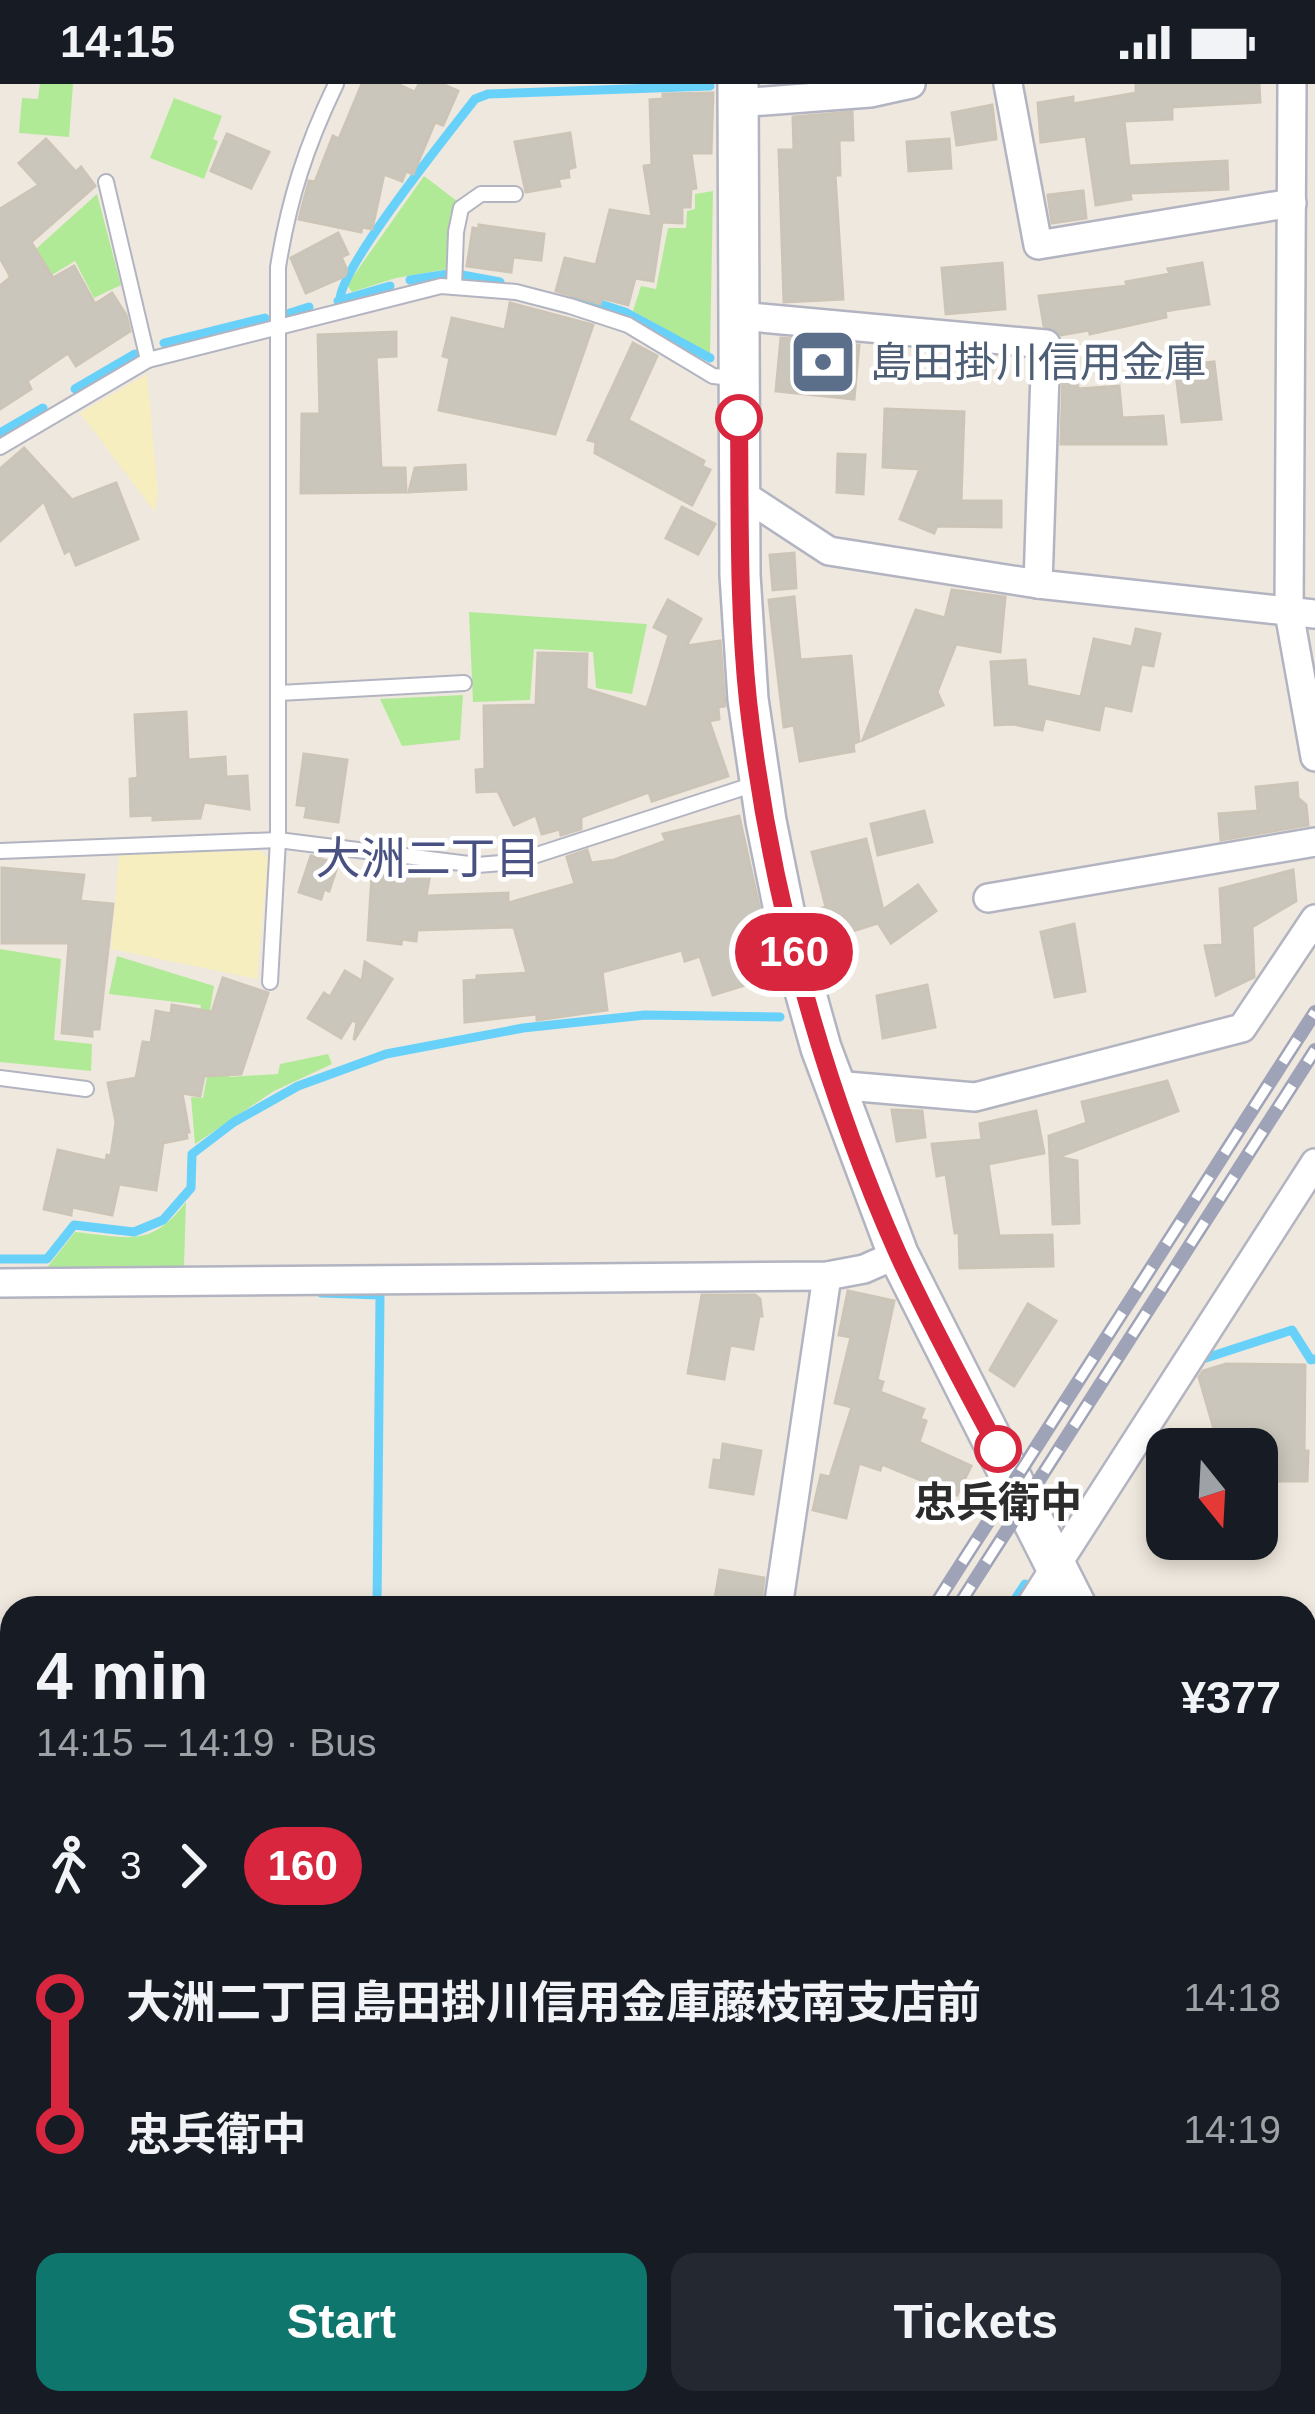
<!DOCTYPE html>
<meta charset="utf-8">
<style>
:root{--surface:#171b24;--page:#242831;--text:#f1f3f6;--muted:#9ea1a6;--accent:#0f766e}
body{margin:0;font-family:Helvetica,"Noto Sans JP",sans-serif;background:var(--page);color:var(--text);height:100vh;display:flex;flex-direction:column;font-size:45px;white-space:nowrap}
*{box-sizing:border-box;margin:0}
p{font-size:39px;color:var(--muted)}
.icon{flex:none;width:66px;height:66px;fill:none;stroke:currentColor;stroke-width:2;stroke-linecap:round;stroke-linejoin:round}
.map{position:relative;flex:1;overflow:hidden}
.panel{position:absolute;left:0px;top:1512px;width:1317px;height:819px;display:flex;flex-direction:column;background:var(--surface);border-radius:36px 36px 0 0;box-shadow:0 6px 18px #0003}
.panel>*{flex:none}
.badge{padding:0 24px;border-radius:39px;font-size:42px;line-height:78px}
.needle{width:78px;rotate:162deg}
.tools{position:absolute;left:1146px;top:1344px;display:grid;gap:24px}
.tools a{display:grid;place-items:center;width:132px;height:132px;border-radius:24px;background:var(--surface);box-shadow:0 6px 18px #0003;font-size:60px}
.map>.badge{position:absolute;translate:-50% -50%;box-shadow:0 0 0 6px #fff}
.legs{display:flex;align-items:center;gap:18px;height:132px;padding:0 36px;font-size:39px}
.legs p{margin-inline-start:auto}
.head{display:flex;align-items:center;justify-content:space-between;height:204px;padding:0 36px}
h1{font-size:66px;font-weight:700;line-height:90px}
.button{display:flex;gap:24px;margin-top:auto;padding:24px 36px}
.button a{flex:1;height:138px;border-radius:24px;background:var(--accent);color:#fff;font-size:48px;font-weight:700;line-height:138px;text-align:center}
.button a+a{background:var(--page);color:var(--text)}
ul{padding:0 36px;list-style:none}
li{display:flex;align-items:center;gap:42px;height:132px;font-size:45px}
li i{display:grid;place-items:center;width:18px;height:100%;margin:0 15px;background:currentColor}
li i::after{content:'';width:30px;height:30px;margin:-15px;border:9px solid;border-radius:50%;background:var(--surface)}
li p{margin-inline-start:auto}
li:first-child i{background:linear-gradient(#0000 50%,currentColor 0)}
li:last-child i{background:linear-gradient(currentColor 50%,#0000 0)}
.status{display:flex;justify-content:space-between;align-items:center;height:84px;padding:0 60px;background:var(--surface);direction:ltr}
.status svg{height:33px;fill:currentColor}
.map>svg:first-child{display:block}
</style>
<div class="status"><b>14:15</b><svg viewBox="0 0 49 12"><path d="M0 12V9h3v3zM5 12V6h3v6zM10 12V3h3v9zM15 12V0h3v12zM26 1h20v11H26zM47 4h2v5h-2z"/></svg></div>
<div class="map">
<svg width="1315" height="2330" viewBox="0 0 1315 2330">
<rect width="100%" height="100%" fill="#efe8de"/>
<g fill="#b1ea96">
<path d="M40 0H73L69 53 19 49 22 14 38 15Z"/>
<path d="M174 14 222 32 213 55 218 57 204 95 150 74Z"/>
<path d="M424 92 457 117 450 131 448 185 396 194 352 208 347 201Z"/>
<path d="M713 107 710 271 633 227 641 202 656 205 668 144H686L687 127 695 125V110Z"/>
<path d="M97 110 121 201 94 214 75 177 22 209 7 191Z"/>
<path d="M469 528 647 540 632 610 596 604 593 568 534 565 530 616 473 618Z"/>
<path d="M463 611 460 656 402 662 380 615Z"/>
<path d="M0 865 61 875 54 956 92 960 91 987 0 978Z"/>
<path d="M117 872 214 902 210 926 226 934 229 993 278 990 280 980 328 970 332 980 274 1007 195 1060 191 1013 203 1014 212 966 196 962 201 921 109 910Z"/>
<path d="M186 1118 184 1182 46 1185 75 1148C127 1153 151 1165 186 1118Z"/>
</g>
<g fill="#f6eebf">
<path d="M147 290 158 410 155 428 80 329Z"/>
<path d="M260 767 268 774 257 895 111 865 119 770Z"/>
</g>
<g fill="#c7f291">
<path d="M0 1720H12V2134L0 2133Z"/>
<path d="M12 2264V2319H308L301 2330H0V2283Z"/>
</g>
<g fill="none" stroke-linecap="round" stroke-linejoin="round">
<g stroke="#68d1fa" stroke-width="9">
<path d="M462 191 500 198"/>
<path d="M410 196 448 190"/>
<path d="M575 212 625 228 710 274"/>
<path d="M340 216C340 183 450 48 475 15L488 10 710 2"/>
<path d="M338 217 390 202"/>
<path d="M290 229 309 223"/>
<path d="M164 259 265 234"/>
<path d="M75 305 135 270"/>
<path d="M0 349 43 324"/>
<path d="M0 1175H47L74 1141 134 1148 163 1136 191 1104 192 1070 234 1038 298 1002 386 970 523 944 645 931 780 933"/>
<path d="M321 1209 380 1211 377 1524"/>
<path d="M1206 1274 1292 1246 1311 1276 1315 1275"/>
<path d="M1009 1524 1025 1500"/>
<path d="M0 1709H12"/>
<path d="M1305 1776 1315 1766"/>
<path d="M1305 2189 1315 2193"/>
<path d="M497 2330 502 2319"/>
<path d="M572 2330 606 2319"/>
</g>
</g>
<g fill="#cac6bc" stroke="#cbc4b7" stroke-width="3">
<path d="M362 0H397L415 8 419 0H442L458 7 443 41 435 38 413 90 406 87 402 97 384 90 372 145 362 143 361 148 299 135 309 97 315 98 333 52 339 55Z"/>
<path d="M1136 0H1259L1260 18 1172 23V35L1124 37 1129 82 1227 77 1228 105 1130 109 1131 115 1096 121 1086 52 1041 58 1038 19 1073 13V20L1136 9Z"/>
<path d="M713 9 711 69H691L696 104 691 105 690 123H682V139L662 138 653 197 635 194 628 221 602 214 600 220 556 207 565 174 596 181 610 126 652 133 644 82 652 81 650 16 663 15V10Z"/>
<path d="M992 21 996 55 957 61 952 29Z"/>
<path d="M852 28 853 56H839L840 91H835L843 215 784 218 779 66H794L793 33Z"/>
<path d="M570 49 575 83 568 85 569 93 558 95 560 102 526 108 515 58Z"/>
<path d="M227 50 269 68 251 104 211 87Z"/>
<path d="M46 55 76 88 81 83 95 102 31 158 53 194 74 182 95 220 112 209 126 231 130 247 76 282 68 269 27 297 31 305 0 325V202L11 193 0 174V125L39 101 19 79Z"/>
<path d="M949 55 951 84 909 87 907 58Z"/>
<path d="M1083 107 1086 134 1052 139 1048 111Z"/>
<path d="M479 141 544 150 541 176 513 173 511 188 467 182 473 144 479 145Z"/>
<path d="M338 149 348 170 341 173 347 186 345 192 306 209 291 174Z"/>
<path d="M1002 179 1005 225 946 230 942 184Z"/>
<path d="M1202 179 1209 220 1165 227 1166 233 1090 250 1089 246 1061 251 1044 242 1039 212 1127 202 1126 198 1170 190 1168 185Z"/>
<path d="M510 219 593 241 555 350 439 326 450 274 443 272 452 234 505 246Z"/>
<path d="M396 248V272L376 273 381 384H405L406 408 301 409 302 330H320L318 251Z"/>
<path d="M781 254 859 261 854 315 776 307Z"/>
<path d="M633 259 657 272 628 336 704 377 702 382 710 386 692 421 595 369 596 358 588 356Z"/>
<path d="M1214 278 1221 335 1182 338 1175 282Z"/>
<path d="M1063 293H1077L1078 305 1119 302 1122 334 1163 332 1166 360H1061Z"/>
<path d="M885 325 964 328 961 417H1001V443L937 442 934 449 900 435 920 385 883 383Z"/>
<path d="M24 364 72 416 116 399 138 455 76 481 70 466 65 469 44 417 0 457V385Z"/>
<path d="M838 370 865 371 863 410 837 408Z"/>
<path d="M465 381 466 405 409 408 415 384Z"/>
<path d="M682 423 715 440 698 470 666 454Z"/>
<path d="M794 469 796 504 773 506 770 471Z"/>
<path d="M952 506 1005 513 1000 568 956 560 937 608 943 621 863 656 916 526 945 534Z"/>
<path d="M794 513 800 576 851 572 859 657 853 660 854 667 800 677 794 641 784 643 769 516Z"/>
<path d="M668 516 701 535 686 562 720 557 725 622 718 623 719 635 709 637 728 692 652 717 649 708 581 733V745L561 751 560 745 542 750 536 731 514 741 498 707 477 708 476 686 485 685 484 622 536 621 538 569 587 570 586 605 647 624 669 551 654 543Z"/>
<path d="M1136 545 1160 550 1153 582 1141 580 1131 627 1104 621 1099 646 1045 634 1042 646 1013 640 995 641 991 578 1025 576 1027 602 1081 613 1094 555 1132 563Z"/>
<path d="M186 628 188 676 225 673 226 693 247 692 249 725 204 718 200 734 153 736V731L131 732 130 695 138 694 135 631Z"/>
<path d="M304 670 347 676 338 738 305 733 307 722 297 721Z"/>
<path d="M1297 699 1298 714 1306 721 1308 741 1221 756 1219 730 1258 727 1256 703Z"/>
<path d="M924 727 932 758 878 771 871 740Z"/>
<path d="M739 732 761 831 753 834 771 893 713 911 700 872 685 877 682 866 602 888 607 926 537 936V930L465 938 464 897 477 896V892L527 889 514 843 417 846 416 857 402 855 401 860 368 856 372 790 377 792 378 783 430 790 426 812 508 809V819L575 800 567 773 587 766 591 779 614 776 666 757 663 750Z"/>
<path d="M866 755 883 826 918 801 936 827 891 859 878 839 824 856 815 826 826 823 812 768Z"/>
<path d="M311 772 338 780 329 807 324 805 321 815 299 808Z"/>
<path d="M2 784 84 791 80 817 113 820 99 945H92V952L62 949 69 859H2Z"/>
<path d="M1293 786 1296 817 1252 843 1254 893 1216 911 1205 862 1223 861 1220 805Z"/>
<path d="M1074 840 1085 907 1055 913 1041 848Z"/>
<path d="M365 878 392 895 354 956 357 938 352 936 341 954 308 934 324 909 330 913 345 887 362 897Z"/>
<path d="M223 894 268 909 241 990 204 992 200 1012 182 1009 189 1048H186L187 1054 163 1059 156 1106 119 1100 112 1131 72 1123 71 1131 44 1125 58 1066 106 1077 107 1071 111 1072 116 1038 108 999 136 994 143 958 151 959 156 927 171 930 172 921 212 928Z"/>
<path d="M927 901 935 943 883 954 877 912Z"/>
<path d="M1167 997 1178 1027 1058 1073 1077 1077 1079 1139 1053 1140 1049 1052 1087 1039 1082 1018Z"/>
<path d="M892 1026 922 1027 925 1053 897 1057Z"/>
<path d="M1036 1027 1044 1069 988 1080 999 1152 1052 1151 1053 1182 960 1184 959 1148 955 1149 946 1090 937 1092 932 1060 982 1056 980 1040Z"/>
<path d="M848 1207 894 1217 877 1296 883 1298 880 1308 924 1325 920 1335 926 1337 919 1358 971 1382 957 1411 882 1380 880 1386 859 1379 846 1434 813 1426 821 1391 830 1393 852 1323 835 1319 851 1253 839 1251Z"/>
<path d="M702 1211H755L760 1215 762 1232H759L753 1265 730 1261 724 1295 688 1289Z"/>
<path d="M1028 1220 1056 1237 1014 1302 990 1286Z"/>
<path d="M1226 1280 1305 1281 1304 1367H1308L1307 1397H1258V1365H1173L1172 1351 1214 1345 1199 1293 1203 1287Z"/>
<path d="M723 1360 761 1367 753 1410 710 1403 714 1376 721 1377Z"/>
<path d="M720 1486 764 1494 760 1524 714 1520Z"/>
</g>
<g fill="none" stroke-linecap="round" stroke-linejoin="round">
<defs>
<g id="lane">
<path d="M106 98 148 276"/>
<path d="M454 203 456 148 461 124 481 110H515"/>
<path d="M0 363 148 276 441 202 516 208 570 222 628 241 713 292 734 294"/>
<path d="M279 609 464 599"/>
<path d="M0 767 278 756 477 781 515 778 755 700"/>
<path d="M270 898 278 756V183C289 115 306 62 336 0"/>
<path d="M0 994 86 1005"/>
<path d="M0 1695H12"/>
<path d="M1305 2215 1315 2220"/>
<path d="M654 2330 687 2319"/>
</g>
<g id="street">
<path d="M1008 0 1038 161 1292 119"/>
<path d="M1292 0 1289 528 1315 673"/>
<path d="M738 19 870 9 911 0"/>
<path d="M739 232 1046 260 1038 500"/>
<path d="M739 408 829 467 1038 500 1315 530"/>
<path d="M988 814 1315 758"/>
<path d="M835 1001 975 1013 1242 944 1315 835"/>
<path d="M0 1199 827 1192 864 1185 898 1170"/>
<path d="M778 1524 827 1192"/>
<path d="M1029 1524 1315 1079"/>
<path d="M1305 1595 1315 1590"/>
<path d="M1305 2060 1315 2057"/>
<path d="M0 2167 12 2168"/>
<path d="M355 2330 363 2319"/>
</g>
<g id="secondary">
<path d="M738 0 740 491 748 615 766 737 788 846 821 964 898 1170 1077 1524"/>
<path d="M1305 1996 1315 2012"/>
</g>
</defs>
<use href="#lane" stroke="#b2b4c1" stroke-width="18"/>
<use href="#street" stroke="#b2b4c1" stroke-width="32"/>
<use href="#secondary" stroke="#b2b4c1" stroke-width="44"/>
<use href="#lane" stroke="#fff" stroke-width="14"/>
<use href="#street" stroke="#fff" stroke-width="27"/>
<use href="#secondary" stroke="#fff" stroke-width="39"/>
<defs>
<g id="rail">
<path d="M933 1524 1315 928"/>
<path d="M957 1524 1315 966"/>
<path d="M409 2330 416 2319"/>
<path d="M433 2330 441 2319"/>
</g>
</defs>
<use href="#rail" stroke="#9fa3b8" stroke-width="14"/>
<use href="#rail" stroke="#fff" stroke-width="9" stroke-dasharray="27" stroke-linecap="butt"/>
</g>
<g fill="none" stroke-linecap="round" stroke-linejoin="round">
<defs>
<path id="line-1" d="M739 334C740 428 738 523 748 617 769 804 821 998 898 1170 928 1236 964 1301 998 1365"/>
</defs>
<use href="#line-1" stroke="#fff" stroke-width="27"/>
<use href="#line-1" stroke="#d7263d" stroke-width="18"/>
</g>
<defs>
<symbol id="bank-square" viewBox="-11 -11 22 22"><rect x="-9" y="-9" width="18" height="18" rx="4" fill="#5c6f8a" stroke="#fff"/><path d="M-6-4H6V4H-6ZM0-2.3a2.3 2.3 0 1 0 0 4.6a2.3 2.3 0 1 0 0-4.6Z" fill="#fff"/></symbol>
</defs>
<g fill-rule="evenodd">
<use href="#bank-square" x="785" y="240" width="76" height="76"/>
</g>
<g fill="#fff" stroke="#d7263d" stroke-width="6">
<circle cx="739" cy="334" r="21"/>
<circle cx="998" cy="1365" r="21"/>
</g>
<g text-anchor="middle" stroke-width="9" stroke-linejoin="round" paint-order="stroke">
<g font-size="42" fill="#4e5e75" stroke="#fff" text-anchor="start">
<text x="870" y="293">島田掛川信用金庫</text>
</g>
<g font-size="42" font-weight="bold" fill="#2c2c2c" stroke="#fff">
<text x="998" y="1433">忠兵衛中</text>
</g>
<g font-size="45" fill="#485182" stroke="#fff">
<text x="428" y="790">大洲二丁目</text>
</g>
</g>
</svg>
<div class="tools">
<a><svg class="needle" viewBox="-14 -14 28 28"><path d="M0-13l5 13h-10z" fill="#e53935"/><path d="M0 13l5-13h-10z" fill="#9ea1a6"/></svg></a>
</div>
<b class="badge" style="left:794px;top:868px;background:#d7263d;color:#fff">160</b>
<section class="panel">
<div class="head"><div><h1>4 min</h1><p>14:15 – 14:19 · Bus</p></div><b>¥377</b></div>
<div class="legs"><svg class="icon" aria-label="walk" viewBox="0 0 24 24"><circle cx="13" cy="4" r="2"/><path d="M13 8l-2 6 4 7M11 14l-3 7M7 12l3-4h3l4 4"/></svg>3<svg class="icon" aria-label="forward" viewBox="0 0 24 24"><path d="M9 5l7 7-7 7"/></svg><b class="badge" style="background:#d7263d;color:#fff">160</b></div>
<ul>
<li><i style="color:#d7263d"></i><b>大洲二丁目島田掛川信用金庫藤枝南支店前</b><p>14:18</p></li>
<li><i style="color:#d7263d"></i><b>忠兵衛中</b><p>14:19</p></li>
</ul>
<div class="button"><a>Start</a><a>Tickets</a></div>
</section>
</div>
